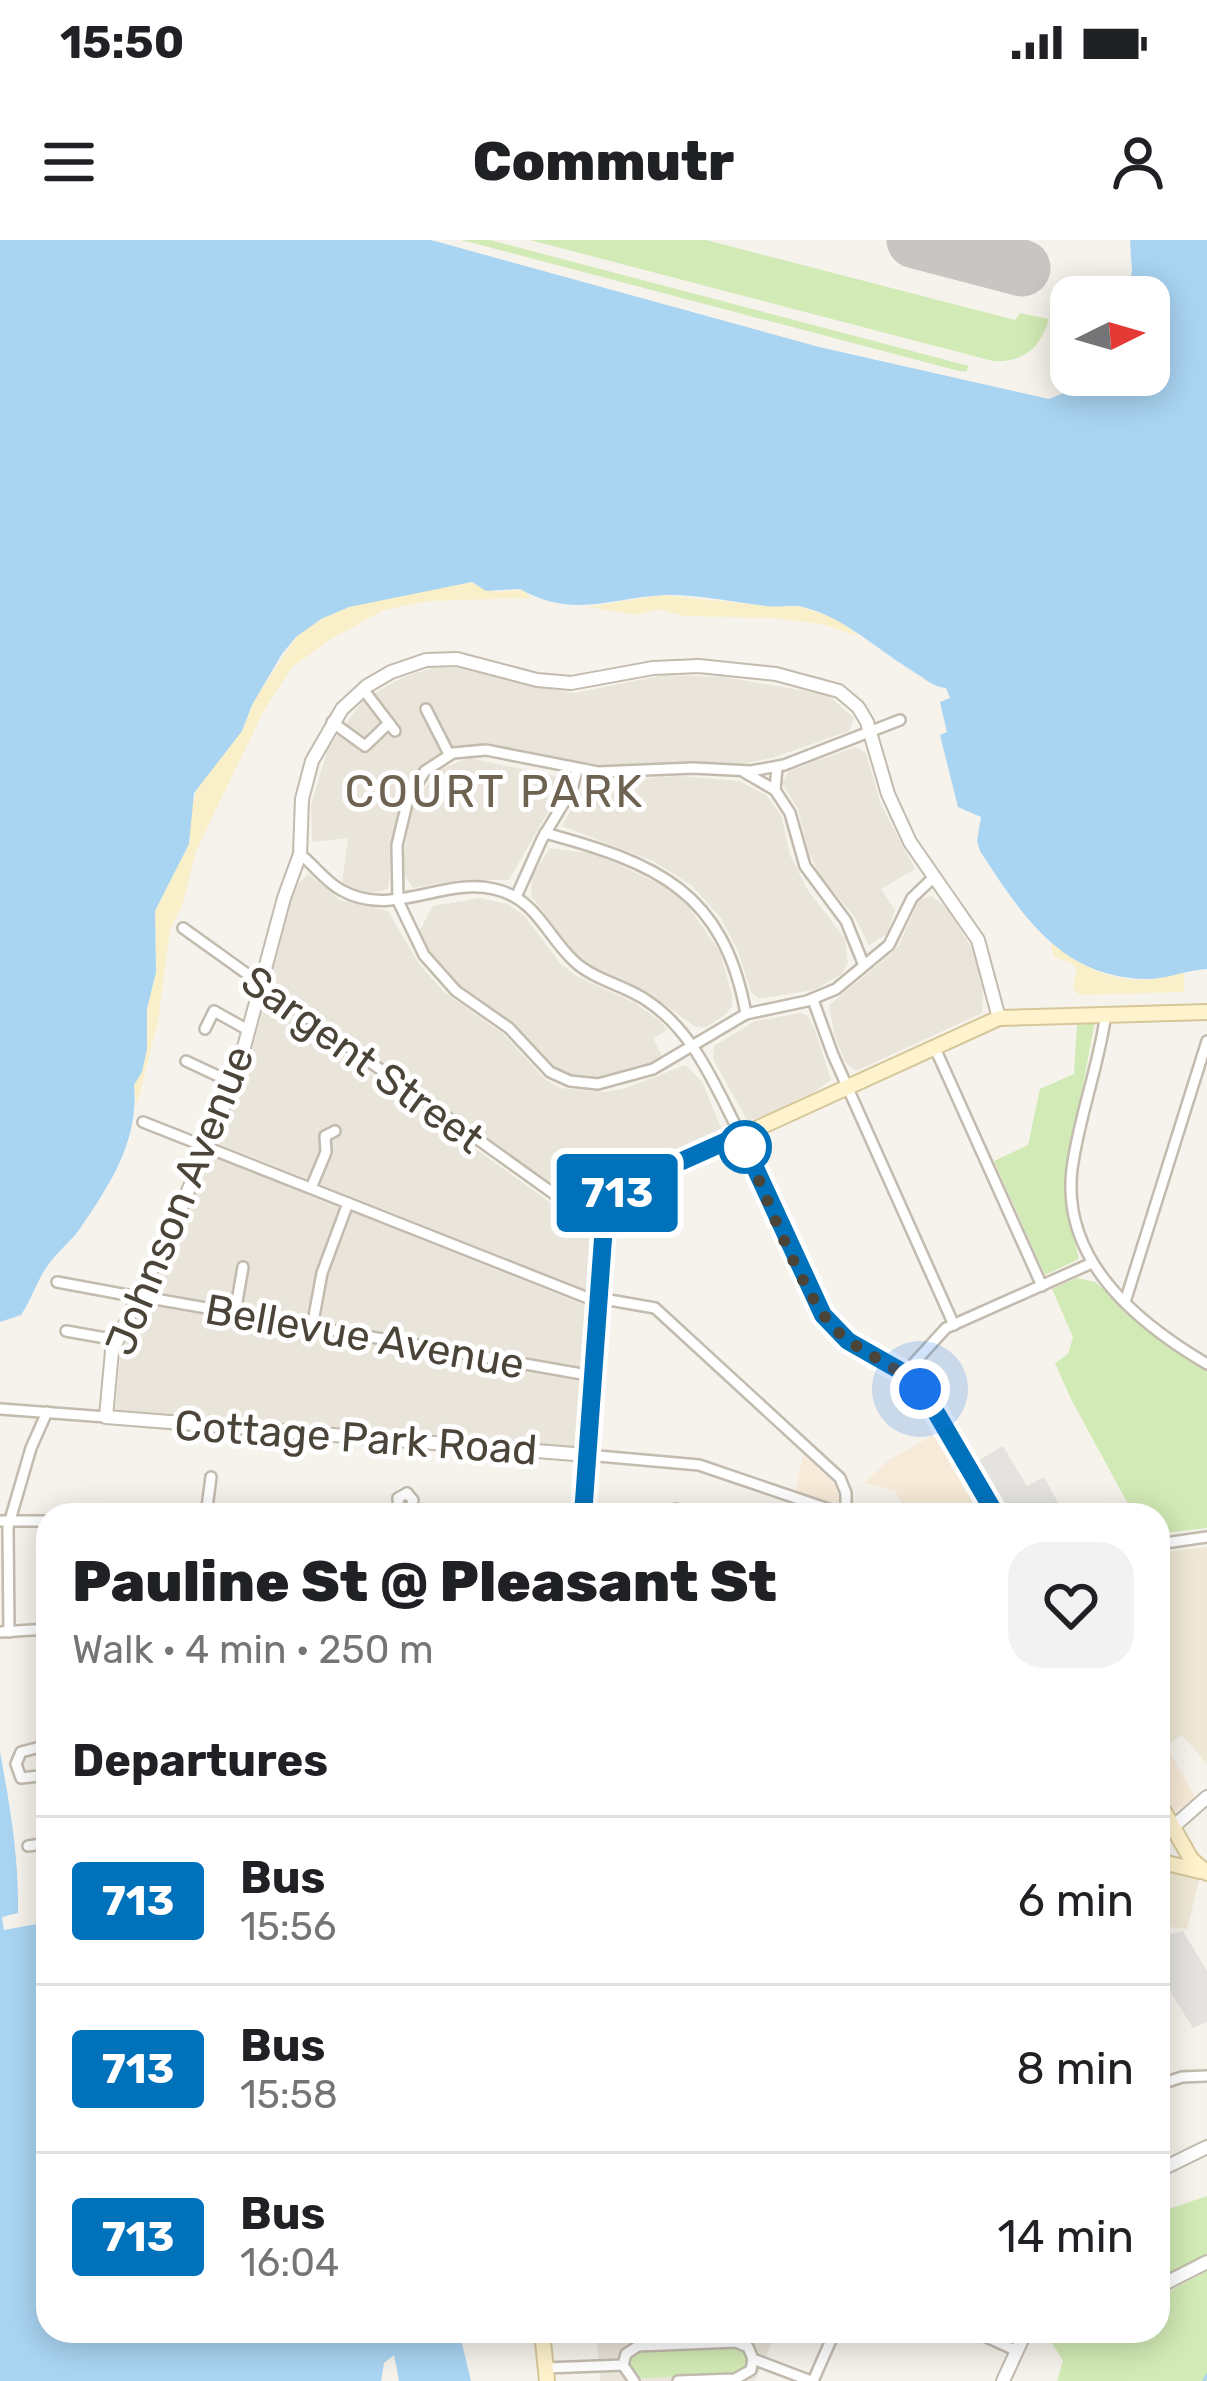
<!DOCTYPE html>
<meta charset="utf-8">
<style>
:root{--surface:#fff;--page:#f2f2f2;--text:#202124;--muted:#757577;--line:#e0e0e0}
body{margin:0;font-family:Rubik,sans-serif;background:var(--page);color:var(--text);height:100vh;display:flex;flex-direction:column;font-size:45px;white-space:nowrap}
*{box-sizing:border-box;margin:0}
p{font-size:39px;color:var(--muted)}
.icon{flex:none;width:66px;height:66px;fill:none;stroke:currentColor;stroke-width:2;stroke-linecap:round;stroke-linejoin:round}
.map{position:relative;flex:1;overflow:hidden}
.side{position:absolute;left:36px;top:1263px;width:1134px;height:840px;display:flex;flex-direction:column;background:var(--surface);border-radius:36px;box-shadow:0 6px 30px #0003}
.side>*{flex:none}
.badge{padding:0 24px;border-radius:9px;font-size:42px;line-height:78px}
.needle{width:78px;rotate:85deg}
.controls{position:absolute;left:1050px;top:36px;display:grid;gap:24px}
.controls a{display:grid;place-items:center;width:120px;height:120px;border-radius:24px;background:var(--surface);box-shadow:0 6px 30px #0003;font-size:60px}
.you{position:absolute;width:60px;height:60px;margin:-30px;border:9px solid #fff;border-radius:50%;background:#1a73e8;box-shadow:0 0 0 18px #1a73e833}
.map>.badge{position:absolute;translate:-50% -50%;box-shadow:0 0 0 6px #fff}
h2{padding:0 36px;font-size:45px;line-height:108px}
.round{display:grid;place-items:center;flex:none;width:126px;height:126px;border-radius:36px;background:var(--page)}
.summary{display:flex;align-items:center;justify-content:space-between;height:204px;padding:0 36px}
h1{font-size:57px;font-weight:800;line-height:90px}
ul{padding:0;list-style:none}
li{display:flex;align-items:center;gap:36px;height:168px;padding:0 36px;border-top:3px solid var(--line)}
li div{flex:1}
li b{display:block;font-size:45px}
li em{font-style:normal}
li .badge{min-width:132px;font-weight:700;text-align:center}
.status{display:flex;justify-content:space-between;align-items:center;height:84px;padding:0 60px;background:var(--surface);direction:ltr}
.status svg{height:33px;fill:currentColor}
header{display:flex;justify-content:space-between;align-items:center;height:156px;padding:0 36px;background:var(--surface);font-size:54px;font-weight:800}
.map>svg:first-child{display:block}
</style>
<div class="status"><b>15:50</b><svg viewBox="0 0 49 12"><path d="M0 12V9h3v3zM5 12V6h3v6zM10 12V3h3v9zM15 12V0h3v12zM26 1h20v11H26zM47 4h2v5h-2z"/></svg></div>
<header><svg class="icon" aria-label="menu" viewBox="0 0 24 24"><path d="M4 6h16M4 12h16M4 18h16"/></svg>Commutr<svg class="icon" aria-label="person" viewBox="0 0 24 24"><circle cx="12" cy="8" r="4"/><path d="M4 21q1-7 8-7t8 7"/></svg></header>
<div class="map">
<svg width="1207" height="2141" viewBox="0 0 1207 2141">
<rect width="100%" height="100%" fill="#f6f3ec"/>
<g fill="#eae5da">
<path d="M433 428H460L523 445 575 453 664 435 724 437 828 455 854 478 849 491 772 518 736 525 623 529 557 523 497 508 451 510 424 473 443 512 425 524 407 551 395 587 388 649 369 654 352 650 342 644 348 598 312 602 311 565 328 508 363 460 403 437Z"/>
<path d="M855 507 866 513 881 565 915 629 881 649 895 670 887 694 869 705 854 676 820 636 808 610 798 569 782 543 789 531Z"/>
<path d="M469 518 556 536 562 542 561 549 509 640H458L413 648 404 635V613L410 575 420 553 440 529Z"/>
<path d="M680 536 739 541 766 555 781 575 790 615 807 649 845 699 848 723 842 734 814 750 759 759 751 752 738 711 721 678 691 645 653 621 562 586 582 550 594 541Z"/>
<path d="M550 608 596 614 666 647 687 665 720 712 732 755V766L726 774 707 787H696L650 754 599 731 574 712 531 656 532 636Z"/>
<path d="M309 634 340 660 388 671 420 725 444 752 503 794 546 840 560 848 604 852 623 849 686 825 702 842 722 890 707 901 607 945 599 953 592 976 269 744 296 645Z"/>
<path d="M931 656 947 668 972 709 983 743 982 773 856 831 845 822 834 794 829 765 890 715 899 705 919 660Z"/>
<path d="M480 658 508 664 525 676 559 722 576 736 635 763 660 781 667 790 653 798 663 818 639 830 602 839 574 838 550 827 506 781 451 739 417 695 433 666Z"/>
<path d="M266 759 593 993 588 1051 217 903 244 839Z"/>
<path d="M801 773 808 776 815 790 831 840 814 852 756 879 747 880 713 819 714 806 755 781Z"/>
<path d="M212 916 339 968 316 1032 308 1080 150 1051Z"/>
<path d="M351 972 587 1066 584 1128 318 1081 330 1023Z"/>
<path d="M143 1064 583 1142 578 1207 115 1171 121 1110Z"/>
<path d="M596 2091H777L755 2141H600Z"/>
</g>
<g fill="#f7ead8">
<path d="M935 1194 976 1261 950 1275H909L895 1251 864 1243 889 1220Z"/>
<path d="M803 1215 835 1245 841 1268 795 1253Z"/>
<path d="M1166 1505 1196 1559 1175 1571 1158 1539V1511Z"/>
</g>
<g fill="#efe8d6">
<path d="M1207 1307V1524L1182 1495 1158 1511V1313Z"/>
<path d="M1164 1630 1199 1640 1187 1689 1170 1687 1158 1666Z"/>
</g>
<g fill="#d2eab5">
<path d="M462 0H490L969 126 966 132 955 130Z"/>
<path d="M530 0H706L1015 80 1020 73 1049 79C1041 107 1024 123 993 121Z"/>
<path d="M1095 781 1066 936 1067 972 1079 1019 1045 1035 994 921 1028 905 1040 849 1074 834 1077 782Z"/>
<path d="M1077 1038 1095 1042 1158 1099 1207 1130V1288L1158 1294V1275H1134L1071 1159 1055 1123 1068 1114 1073 1097 1052 1049Z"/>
<path d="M1207 1956V2014L1158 2039V1961L1163 1971Z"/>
<path d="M1207 2031V2141H1057L1063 2121 1047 2095 1056 2091H1158V2057Z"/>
<path d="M736 2107 745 2111 748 2122 744 2130 737 2134 642 2138 634 2136 628 2123 630 2116 640 2111Z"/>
</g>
<g fill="#f9efc9">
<path d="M468 342 496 352 523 350 531 358 428 361 384 370 331 399 292 427 263 472 196 611 182 666 170 690 158 781 137 865 134 845 147 809V769L156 732 155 671 189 604 192 565 199 544 242 491 255 459 297 396 321 379 354 365Z"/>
<path d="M662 355 776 367 798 366 835 378 859 396 821 384 771 378 684 376 659 369 637 375 588 367Z"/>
<path d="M1054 703C1081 728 1116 744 1155 739 1164 737 1174 732 1184 730V752L1079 755 1073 748 1077 729 1070 722 1054 717 1051 705Z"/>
</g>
<g fill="#e5e3e0">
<path d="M1003 1206 1027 1246 1044 1237 1065 1275 1009 1273 979 1220Z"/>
<path d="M1183 1691 1207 1731V1782L1193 1788 1158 1732V1698L1164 1706 1171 1702 1168 1695Z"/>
</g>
<g fill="#a9d4f2">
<path d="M0 0H431L819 107 1049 159 1074 149 1086 135H1149V57H1126L1132 31 1130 0H1207V729C1188 730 1168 738 1151 739 1063 740 1023 677 980 611L977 601 981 577 958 567 940 495 947 492 940 462 950 458 946 448C933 447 926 439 914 432 878 410 844 377 803 367 791 364 778 368 766 366 733 362 698 354 664 355 608 358 574 379 520 349L486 351 472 342 349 367 321 379 296 397 282 414 252 465 242 491 194 553 189 604 155 671 156 732 147 769V809L142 832 134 845C139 901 110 945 79 990 70 1002 57 1012 48 1025 37 1040 32 1059 21 1075L0 1082Z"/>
<path d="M0 1512C10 1566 19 1618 18 1673L2 1677 4 1690 48 1682V2091H459L471 2141H399L394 2115 384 2123 381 2141H0Z"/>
</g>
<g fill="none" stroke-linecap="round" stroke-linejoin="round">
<path stroke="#a9d4f2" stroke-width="3" d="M1204 2141 1207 2135"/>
<path stroke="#c8c6c3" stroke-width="24" d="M916 0 940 5 964 0"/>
<path stroke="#c8c6c3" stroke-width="57" d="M915 0 1022 28"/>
<defs>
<g id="minor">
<path d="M363 449 395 491"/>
<path d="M426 469 449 514"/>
<path d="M900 480 784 525 751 531 693 528 598 532 486 510 453 513 425 531 408 559 397 605 398 661 424 715 456 751 509 788 550 832 570 841 598 844 653 829 746 774 807 761 836 749 889 705 912 658 934 637"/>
<path d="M332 482 365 506 389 483"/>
<path d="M777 527 775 550 790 573 805 626 846 681 863 723"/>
<path d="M744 532 775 550"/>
<path d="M545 593C656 623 724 651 746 774"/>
<path d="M300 614C314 625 325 641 341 650 391 679 443 637 494 649 536 658 546 695 574 721 594 740 624 745 646 760 694 791 715 846 740 894"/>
<path d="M516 657 542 599 572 549 577 530"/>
<path d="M183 688 603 989"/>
<path d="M813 760 833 815 954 1085"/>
<path d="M1106 773C1099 826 1079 876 1072 929 1061 1020 1136 1082 1207 1124"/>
<path d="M205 789 214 771 248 790"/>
<path d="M934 806 1042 1046"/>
<path d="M186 821 233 843"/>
<path d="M143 882 598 1062"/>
<path d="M311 948 326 912 325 896 335 891"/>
<path d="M57 1042 138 1057"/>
<path d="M138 1056 593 1136"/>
<path d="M598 1058 655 1068 840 1238 846 1253V1275"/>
<path d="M1125 1062 1207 801"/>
<path d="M235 1073 243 1027"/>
<path d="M312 1087 322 1033 348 963"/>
<path d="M66 1091 117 1100"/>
<path d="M904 1134 946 1088 1092 1023"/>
<path d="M1 1169 106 1177"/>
<path d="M587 1215 699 1225 846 1275"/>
<path d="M407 1253 413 1260 409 1275"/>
<path d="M206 1275 211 1237"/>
<path d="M399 1275 398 1258 407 1253"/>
<path d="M676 1275V1269"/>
<path d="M970 1275 990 1264"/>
<path d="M0 1281H48"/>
<path d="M1158 1304 1207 1297"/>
<path d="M0 1392 48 1389"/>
<path d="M9 1392 8 1287 31 1208 47 1172"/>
<path d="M48 1505 21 1512 16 1524 21 1538 48 1535"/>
<path d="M28 1606 48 1603"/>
<path d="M1158 1845 1182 1837 1207 1836"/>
<path d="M973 2091 1017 2111"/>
<path d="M623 2125 626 2114 638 2106 736 2102 748 2107 753 2119 811 2141"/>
<path d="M623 2125 634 2141"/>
<path d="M546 2128 623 2125"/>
<path d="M678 2141 735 2139 751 2130 753 2119"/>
<path d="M813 2141 835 2091"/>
</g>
<g id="tertiary">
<path d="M587 1215 106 1177 112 1111 175 982 236 837 284 658 300 614 302 559 312 521 342 469 367 446 391 432 426 420 457 419 537 440 571 443 653 428 699 426 776 434 839 451 858 467 867 482 888 554 910 602 978 700 999 778"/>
<path d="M1173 1587 1207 1557"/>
<path d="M1158 1931 1207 1907"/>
<path d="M1158 2047 1207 2022"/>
<path d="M1003 2141 1026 2091"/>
</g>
<g id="secondary">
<path d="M740 894 820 1071 844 1098 899 1130 927 1157 996 1275"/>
<path d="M583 1275 603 983 606 969 620 951 999 778 1207 772"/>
<path d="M1158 1561 1191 1619 1207 1633"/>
<path d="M1158 1621 1200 1631"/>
<path d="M542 2091 547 2141"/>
</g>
</defs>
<use href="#minor" stroke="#c2bbae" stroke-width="14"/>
<use href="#tertiary" stroke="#c2bbae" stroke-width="16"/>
<use href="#secondary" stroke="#d6c79b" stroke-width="18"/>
<use href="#minor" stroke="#fff" stroke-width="9"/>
<use href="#tertiary" stroke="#fff" stroke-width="12"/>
<use href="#secondary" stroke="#fff3cd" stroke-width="14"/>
</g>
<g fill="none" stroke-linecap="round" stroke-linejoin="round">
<defs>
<path id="line" d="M583 1275 605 971 624 947 740 895 823 1075 848 1101 899 1130 927 1157 996 1275"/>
</defs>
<use href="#line" stroke="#fff" stroke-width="27"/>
<use href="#line" stroke="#0072bc" stroke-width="18"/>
<path stroke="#4b4439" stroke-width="12" stroke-dasharray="0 21.6" d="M745 907 744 904C765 952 801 1054 835 1089 860 1114 895 1123 920 1149"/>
</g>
<circle fill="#fff" stroke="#0072bc" stroke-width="6" cx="745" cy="907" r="24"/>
<g text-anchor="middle" stroke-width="10" stroke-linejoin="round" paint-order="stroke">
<g font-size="42" fill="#4b4439" stroke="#fff">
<text transform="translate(363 819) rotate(36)" y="15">Sargent Street</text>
<text transform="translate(179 960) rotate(-68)" y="15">Johnson Avenue</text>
<text transform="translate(365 1096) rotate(10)" y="15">Bellevue Avenue</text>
<text transform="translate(356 1197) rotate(4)" y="15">Cottage Park Road</text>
</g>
<g font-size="45" letter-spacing="3" fill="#6e6250" stroke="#fff">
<text x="495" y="567">COURT PARK</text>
</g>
</g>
</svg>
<div class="controls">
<a><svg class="needle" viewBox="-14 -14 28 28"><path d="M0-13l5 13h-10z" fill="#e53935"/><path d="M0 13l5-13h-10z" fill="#757577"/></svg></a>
</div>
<div class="you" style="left:920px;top:1149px"></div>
<b class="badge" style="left:617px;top:953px;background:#0072bc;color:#fff">713</b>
<section class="side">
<div class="summary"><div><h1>Pauline St @ Pleasant St</h1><p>Walk · 4 min · 250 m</p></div><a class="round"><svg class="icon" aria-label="heart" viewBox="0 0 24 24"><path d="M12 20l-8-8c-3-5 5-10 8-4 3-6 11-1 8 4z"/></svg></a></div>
<h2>Departures</h2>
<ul>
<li><span class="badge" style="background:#0072bc;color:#fff">713</span><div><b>Bus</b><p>15:56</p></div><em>6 min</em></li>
<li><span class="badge" style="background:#0072bc;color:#fff">713</span><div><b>Bus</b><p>15:58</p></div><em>8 min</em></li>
<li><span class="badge" style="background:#0072bc;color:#fff">713</span><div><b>Bus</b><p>16:04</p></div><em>14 min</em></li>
</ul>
</section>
</div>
